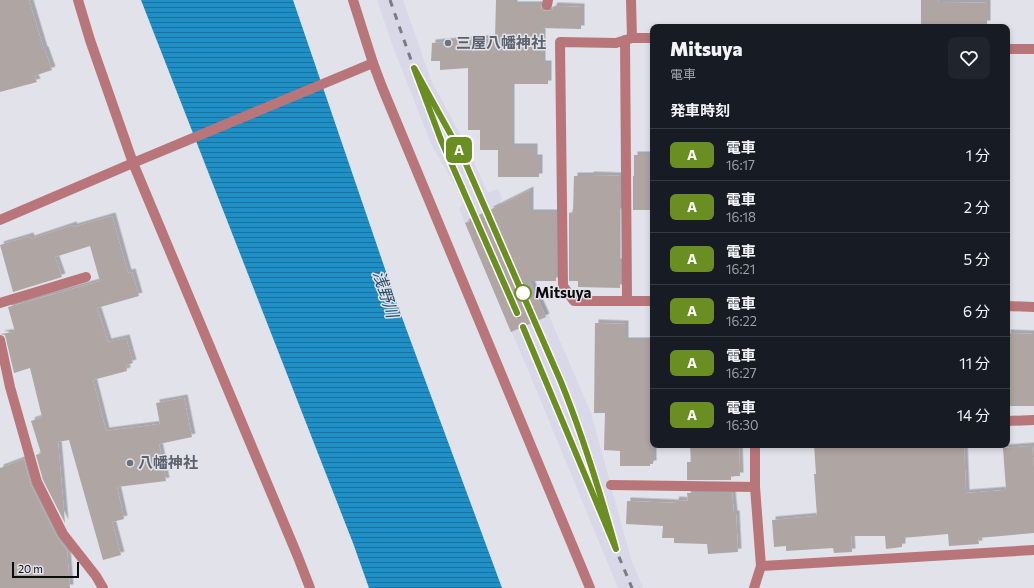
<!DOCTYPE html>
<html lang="ja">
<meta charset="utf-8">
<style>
:root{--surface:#171b24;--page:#20242c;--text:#f1f3f6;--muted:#9ea1a6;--line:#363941}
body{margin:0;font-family:Commissioner,"Noto Sans JP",sans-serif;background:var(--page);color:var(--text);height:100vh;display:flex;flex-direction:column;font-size:15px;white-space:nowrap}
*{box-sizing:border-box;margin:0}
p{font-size:13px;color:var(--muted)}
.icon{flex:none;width:22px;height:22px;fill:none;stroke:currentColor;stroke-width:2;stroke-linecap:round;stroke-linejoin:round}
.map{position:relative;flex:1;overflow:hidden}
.drawer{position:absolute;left:650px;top:24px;width:360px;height:424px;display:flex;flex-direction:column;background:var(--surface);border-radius:8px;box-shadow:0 2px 6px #0003}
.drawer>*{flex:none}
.badge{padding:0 8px;border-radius:6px;font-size:14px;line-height:26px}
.scale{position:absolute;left:12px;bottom:10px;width:67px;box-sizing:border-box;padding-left:4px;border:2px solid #0b0b0d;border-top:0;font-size:11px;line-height:14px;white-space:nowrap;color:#0b0b0d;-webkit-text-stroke:3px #e2e2ea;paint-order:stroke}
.map>.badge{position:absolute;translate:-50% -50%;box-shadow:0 0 0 2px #fff}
h2{padding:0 20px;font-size:15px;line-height:36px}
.round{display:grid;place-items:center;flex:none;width:42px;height:42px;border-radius:8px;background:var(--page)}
.summary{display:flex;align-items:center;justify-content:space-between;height:68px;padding:0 20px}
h1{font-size:19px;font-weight:800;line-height:30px}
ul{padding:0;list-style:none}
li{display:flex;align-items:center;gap:12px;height:52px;padding:0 20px;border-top:1px solid var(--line)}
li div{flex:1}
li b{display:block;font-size:15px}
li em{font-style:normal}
li .badge{min-width:44px;font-weight:700;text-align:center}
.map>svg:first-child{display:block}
</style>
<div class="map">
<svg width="1034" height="588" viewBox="0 0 1034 588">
<defs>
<pattern id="water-rules" width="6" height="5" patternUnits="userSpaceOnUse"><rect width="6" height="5" fill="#1f8fc6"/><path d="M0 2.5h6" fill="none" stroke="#19739f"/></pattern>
<filter id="shadow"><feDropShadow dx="3.5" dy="-3.5" stdDeviation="0" flood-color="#0004"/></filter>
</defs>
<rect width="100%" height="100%" fill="#e2e2ea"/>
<path fill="#d8d8e8" d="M377 0H403L431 80 467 147 488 193 498 189 502 198 500 202 591 413 631 559 643 588H618L531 377 465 223 459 208 463 204 459 192 432 146 392 44Z"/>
<path fill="url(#water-rules)" d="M141 0H293L397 304 502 588H369L353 543Z"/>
<g fill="#afa6a3" filter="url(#shadow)">
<path d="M0 0H29L44 50H45L52 70 34 76 37 82 0 92Z"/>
<path d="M496 0H514V5H541L542 10 546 11 552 10 554 6 581 7V29L542 28V64H548V84H511V147H534V158H539V177H498V150H480V130H468V68L440 70V61H431L432 43 495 38Z"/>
<path d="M921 0H939L938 2 987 3V24H921Z"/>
<path d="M634 155H653V210H633V176H634Z"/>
<path d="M590 175 620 176V212H617V262H620V288L578 287V281H569V213L573 212 574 176H590Z"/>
<path d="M530 190V213H556V281H530L546 317 511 332 465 223 491 212 490 210Z"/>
<path d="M112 216 128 273 132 272 139 296 97 308 108 342 126 338 133 363 126 365 127 371 93 380 106 431 160 424 156 403 184 398 192 437 159 444 166 481 117 487 124 519 112 522 121 555 103 560 69 440 58 442 65 523 43 480 36 455 41 453 31 421 42 417 30 368 14 373 6 339 5 335 0 334 15 332 8 307 100 281 90 246 55 257 62 277 13 292 0 245 30 236 31 239 73 225 74 227Z"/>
<path d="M595 323 625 324V341H653V464H650V466H620V451L604 450 605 413H594Z"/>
<path d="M1007 333 1034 334V406H1007Z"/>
<path d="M690 445H739L740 476H731V480H687V462H691Z"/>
<path d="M814 445H964L966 493 1006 490 1003 448 1032 446 1034 468V533L978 538 979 544 949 546 948 534 902 538V547L886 549 885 536H851L852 552 834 553 833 548 786 551V546L774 547 772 520 817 516 814 474H816Z"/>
<path d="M24 459 31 485 57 537 67 550 70 588H0V468Z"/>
<path d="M687 493H732L734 514H736L738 552 708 554 707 544 674 543V538H662L663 526 626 524 627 501 675 503 676 500 688 501Z"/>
</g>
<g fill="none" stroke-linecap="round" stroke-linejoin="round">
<g stroke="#b8767a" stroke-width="10">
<path d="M78 0 90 40 133 163 298 557 310 588"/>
<path d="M631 0 632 38"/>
<path d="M547 5 548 0"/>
<path d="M653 38H632L616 43 560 42 563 286 574 301H653"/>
<path d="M625 40 627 301"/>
<path d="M1007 49H1034"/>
<path d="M0 303 86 277"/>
<path d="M1007 306 1034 307"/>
<path d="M0 340 10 387 37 482 63 534 96 576 103 588"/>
<path d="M1007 421 1034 420"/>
<path d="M611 485 755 487"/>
<path d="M761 566 1034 550"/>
<path d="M754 588 761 566 755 487V445"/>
</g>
<g stroke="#b8767a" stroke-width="10">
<path d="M353 0 373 63 382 87 590 588"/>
<path d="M0 220 133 163 373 63"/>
</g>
<g stroke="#7b7b80" stroke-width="3" stroke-dasharray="7 7" stroke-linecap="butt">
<path d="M390 0 425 100 441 140 511 298 632 588"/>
<path d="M424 86 462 155 524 294 573 411 590 458 606 512"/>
</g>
</g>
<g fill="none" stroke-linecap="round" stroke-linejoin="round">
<defs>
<path id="line" d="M517 313 441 140 414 68 462 155 561 382C583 436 600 492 616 549L523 327"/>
</defs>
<use href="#line" stroke="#fff" stroke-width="9"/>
<use href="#line" stroke="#6b8e23" stroke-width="6"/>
</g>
<g fill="#6b7280" stroke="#e2e2ea" stroke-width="1.5">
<circle cx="448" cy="43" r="4"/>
<circle cx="130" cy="463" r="4"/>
</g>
<circle fill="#fff" stroke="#6b8e23" stroke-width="2" cx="523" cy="293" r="8"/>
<g text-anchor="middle" stroke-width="3" stroke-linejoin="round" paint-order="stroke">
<g font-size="15" font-weight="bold" fill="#5b616d" stroke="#e2e2ea" text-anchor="start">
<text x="456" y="48">三屋八幡神社</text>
<text x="138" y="468">八幡神社</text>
</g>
<g font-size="15" font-weight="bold" fill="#0b0b0d" stroke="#e2e2ea" text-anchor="start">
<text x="535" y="298">Mitsuya</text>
</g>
<g font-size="16" font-style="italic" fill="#254f67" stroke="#e2e2ea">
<text transform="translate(386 294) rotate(72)" y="6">浅野川</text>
</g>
</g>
</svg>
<div class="scale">20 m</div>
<b class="badge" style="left:459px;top:150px;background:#6b8e23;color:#fff">A</b>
<section class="drawer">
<div class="summary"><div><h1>Mitsuya</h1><p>電車</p></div><a class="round"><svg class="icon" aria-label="heart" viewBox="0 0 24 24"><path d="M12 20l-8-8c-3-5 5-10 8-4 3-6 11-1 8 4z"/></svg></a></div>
<h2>発車時刻</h2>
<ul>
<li><span class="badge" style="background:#6b8e23;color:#fff">A</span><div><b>電車</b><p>16:17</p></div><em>1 分</em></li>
<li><span class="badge" style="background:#6b8e23;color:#fff">A</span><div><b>電車</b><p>16:18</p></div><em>2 分</em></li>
<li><span class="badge" style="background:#6b8e23;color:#fff">A</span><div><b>電車</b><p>16:21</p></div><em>5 分</em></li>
<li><span class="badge" style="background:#6b8e23;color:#fff">A</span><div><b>電車</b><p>16:22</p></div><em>6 分</em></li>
<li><span class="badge" style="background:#6b8e23;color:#fff">A</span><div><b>電車</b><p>16:27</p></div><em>11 分</em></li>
<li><span class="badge" style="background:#6b8e23;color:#fff">A</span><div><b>電車</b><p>16:30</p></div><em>14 分</em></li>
</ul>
</section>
</div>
